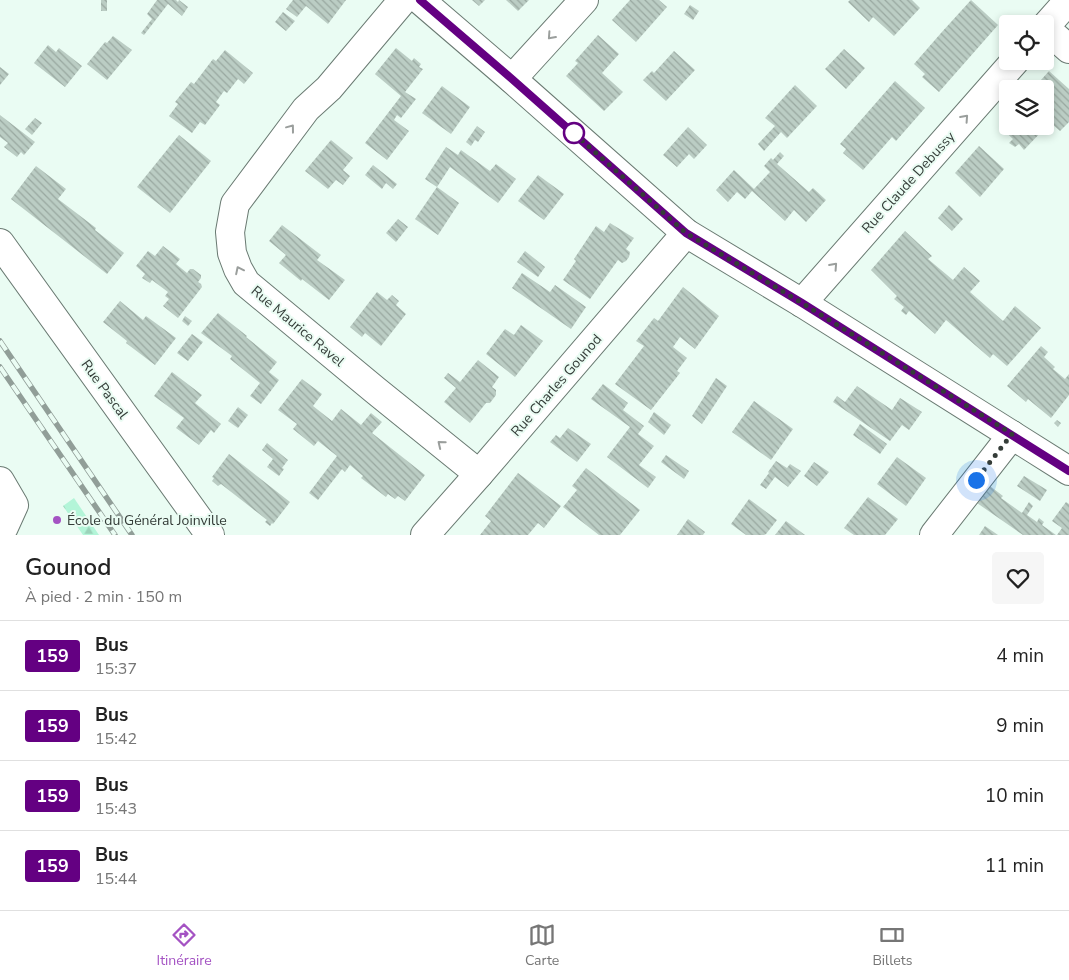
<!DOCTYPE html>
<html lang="fr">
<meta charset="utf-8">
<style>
:root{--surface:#fff;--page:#f6f6f6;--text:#222;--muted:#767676;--line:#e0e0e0;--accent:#a453c3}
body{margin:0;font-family:"Nunito Sans",sans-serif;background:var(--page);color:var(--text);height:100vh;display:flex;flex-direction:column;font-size:19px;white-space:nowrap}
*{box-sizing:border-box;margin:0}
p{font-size:16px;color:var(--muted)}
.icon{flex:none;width:28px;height:28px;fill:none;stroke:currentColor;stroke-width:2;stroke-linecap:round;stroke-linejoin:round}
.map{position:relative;height:535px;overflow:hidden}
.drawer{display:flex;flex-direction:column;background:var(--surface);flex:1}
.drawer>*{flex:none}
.badge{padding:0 10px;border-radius:4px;font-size:18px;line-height:32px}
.controls{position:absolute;left:999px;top:15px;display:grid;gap:10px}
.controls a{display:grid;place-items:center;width:55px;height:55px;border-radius:5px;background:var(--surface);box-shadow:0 2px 8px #0003;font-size:25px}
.you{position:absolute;width:25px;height:25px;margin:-12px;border:4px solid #fff;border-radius:50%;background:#1a73e8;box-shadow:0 0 0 8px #1a73e833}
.map>.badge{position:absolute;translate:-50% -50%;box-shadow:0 0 0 2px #fff}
.round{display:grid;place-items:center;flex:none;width:52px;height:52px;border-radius:5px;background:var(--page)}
.overview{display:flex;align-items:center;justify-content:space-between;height:85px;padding:0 25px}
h1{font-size:24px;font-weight:600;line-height:38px}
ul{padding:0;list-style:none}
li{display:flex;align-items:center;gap:15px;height:70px;padding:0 25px;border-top:1px solid var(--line)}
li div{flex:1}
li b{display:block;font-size:19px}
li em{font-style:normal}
li .badge{min-width:55px;font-weight:700;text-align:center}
.tabs{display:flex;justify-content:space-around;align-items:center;height:70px;border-top:1px solid var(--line);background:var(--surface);font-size:14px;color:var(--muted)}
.tabs a{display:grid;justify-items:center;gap:2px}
.tabs .active{color:var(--accent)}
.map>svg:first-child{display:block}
</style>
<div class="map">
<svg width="1069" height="535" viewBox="0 0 1069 535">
<defs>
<pattern id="forest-firs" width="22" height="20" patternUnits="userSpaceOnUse" patternTransform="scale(1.25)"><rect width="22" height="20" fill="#b3f5d8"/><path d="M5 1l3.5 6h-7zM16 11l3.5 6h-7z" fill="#9bd3ba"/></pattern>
<pattern id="building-back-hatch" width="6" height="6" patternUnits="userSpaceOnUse" patternTransform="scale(1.25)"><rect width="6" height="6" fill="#bbcdc4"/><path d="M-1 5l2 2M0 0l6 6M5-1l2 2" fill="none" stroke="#99a8a0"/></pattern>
</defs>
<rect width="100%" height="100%" fill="#eafcf3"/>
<path fill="url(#forest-firs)" d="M74 498 99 535H83L63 506Z"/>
<g fill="url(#building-back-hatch)">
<rect x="101" y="0" width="6" height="11"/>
<path d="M157 0H176L178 2 179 0 188 7 182 16 168 4 144 35 141 33 152 19 147 14Z"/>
<path d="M293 0H346L328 24 306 6 297 17 286 9Z"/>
<path d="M472 0H485L479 6Z"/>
<path d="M506 0H529L518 11Z"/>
<path d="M630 0H659L667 7 636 42 612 20Z"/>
<path d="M850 0H912L920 8 894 36 873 17 869 22 848 2Z"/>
<path d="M971 0 998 25 939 92 922 77 925 74 914 64 941 33Z"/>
<path d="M690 5 699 11 693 20 684 14Z"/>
<path d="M283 12 295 21 286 31 275 22Z"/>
<path d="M598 35 619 54 602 73 623 92 604 111 566 76 578 63 575 61Z"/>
<path d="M113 36 132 50 107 80 87 64 105 42 107 43Z"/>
<path d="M48 45 56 52 59 48 82 66 65 87 34 63Z"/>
<path d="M396 48 412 61 414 58 421 64 419 67 423 69 405 92 416 99 401 118 397 115 394 120 409 131 387 160 365 143 401 96 375 74Z"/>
<path d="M844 49 865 68 846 89 825 69Z"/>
<path d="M225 50 253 73 244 84 238 79 227 93 224 91 216 102 220 105 205 125 200 122 192 133 169 116 178 104 175 102 191 82 194 84 213 59 216 61Z"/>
<path d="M674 51 695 70 666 101 643 80 652 71 654 73Z"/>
<path d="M0 67 9 74 0 85Z"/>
<path d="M1049 71 1069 89V122L1060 131 1045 118V89H1033Z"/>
<path d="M895 81 925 108 896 141 892 137 863 170 843 153 846 149 840 144Z"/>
<path d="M795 85 817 106 787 138 781 132 764 151 758 144 775 126 765 118Z"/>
<path d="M442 86 470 107 451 134 422 113Z"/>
<path d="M0 115 35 142 24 155 21 152 17 157 4 147 8 143 0 137Z"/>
<path d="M1008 117V126H1037L1042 131 1024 150 1019 144 1015 147 1009 143 1013 139 999 126Z"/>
<path d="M35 118 42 123 32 135 25 129Z"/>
<path d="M477 126 485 132 478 142 475 140 471 146 466 142Z"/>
<path d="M688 127 707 145 694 159 689 154 677 167 663 155Z"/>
<path d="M179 135 211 161 170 213 137 187Z"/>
<path d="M331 140 353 158 343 170 350 176 343 185 336 180 328 189 305 171Z"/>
<path d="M979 146 1004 169 980 197 955 173Z"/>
<path d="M446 147 458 155 461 150 490 171 496 164 516 179 498 203 450 167 437 187 459 203 438 235 415 219 437 187 425 179Z"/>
<path d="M780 152 784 156 777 164 809 192 813 188 826 200 806 222 794 210 785 221 752 191 745 199 737 192 728 202 716 190 734 170 754 189 770 172 764 166 771 158 773 160Z"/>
<path d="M373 165 397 184 393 189 386 183 382 189 365 175Z"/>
<path d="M36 166 66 189 58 199 96 228 95 230 124 253 107 274 11 199Z"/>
<path d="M538 175 564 194 544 220 518 201Z"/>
<path d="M949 205 963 219 952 231 938 218Z"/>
<path d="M398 219 408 227 396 242 386 233Z"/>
<path d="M610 223 634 238 626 249 630 252 629 257 626 261 622 263 618 260 590 299 563 280 576 261 574 259 596 226 604 232Z"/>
<path d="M282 225 321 255 317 260 345 280 329 300 302 279 301 281 279 263 286 255 269 241Z"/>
<path d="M905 231 932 256 928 259 953 280 964 267 980 281 970 292 1003 321 1015 306 1041 328 1007 366 993 354 990 358 946 320 935 334 909 311 906 315 901 311 904 307 894 299 897 296 871 270Z"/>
<path d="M163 246 180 259 176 264 187 273 190 269H193L201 275V278L198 282 201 284 202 287 178 318 163 306 169 299 165 296 168 292 152 280 150 283 142 278 145 274 136 266 148 251 155 256Z"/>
<path d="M525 251 545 267 538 277 517 262Z"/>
<path d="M522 273 550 292 555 285 586 307 571 329 512 288Z"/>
<path d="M683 287 719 316 695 349 680 337 673 347 687 358 677 371 680 373 651 410 615 384 644 346 636 341 654 318 658 321Z"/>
<path d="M377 292 387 300 392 295 399 301 396 305 406 314 381 346 365 333 362 337 350 327Z"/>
<path d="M120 301 143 320 146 316 176 338 155 365 126 343 127 341 103 322Z"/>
<path d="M218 313 247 336 246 337 277 362 269 372 279 380 261 404 250 396 260 383 230 359 232 356 201 333Z"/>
<path d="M185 316 192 321 188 326 182 321Z"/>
<path d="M521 325 543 341 515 377 486 354 505 329 514 335Z"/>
<path d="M192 334 203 342 188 361 177 353Z"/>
<path d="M1041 346 1048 352 1044 357 1055 367 1053 369 1065 379 1069 374V395L1051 418 1028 399 1026 402 1007 386Z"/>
<path d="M478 360 499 377 492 387 496 390V395L490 403H486L470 423 444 402 456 388 444 378 448 373 460 382Z"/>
<path d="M172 372 202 395 195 403 221 424 214 433 211 430 199 445 176 428 184 418 154 396Z"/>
<path d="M716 378 727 386 702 424 692 416Z"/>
<path d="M302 379 322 394 313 406 332 421 341 409 361 425 371 413 382 422 372 433 425 475 405 501 398 496 395 499 388 494 386 497 361 478 363 476 350 465 345 472 342 469 318 500 309 493 337 456 318 441 314 446 293 429 297 424 278 410Z"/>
<path d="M603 384 628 403 623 410 644 426 638 434 654 446 639 465 656 477 648 488 607 457 630 427 591 399Z"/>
<path d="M857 386 892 410 900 398 922 412 909 430 902 425 890 441 833 402 837 396 845 402Z"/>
<path d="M754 401 793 429 771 460 732 432Z"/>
<path d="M238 407 248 415 238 428 228 421Z"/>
<path d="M654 412 671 425 664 435 648 422Z"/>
<path d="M1057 420 1061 423 1058 427 1054 423Z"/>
<path d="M860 424 887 444 880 454 853 435Z"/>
<path d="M568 428 591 444 577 462 550 442 556 435 560 438Z"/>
<path d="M267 443 288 460 282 468 284 469 279 476 267 467 273 459 262 450Z"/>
<path d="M229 454 290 502 273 524 272 523 270 526 265 522 267 520 221 484 218 486 212 481 214 478 212 477Z"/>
<path d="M666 455 689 471 684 479 661 462Z"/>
<path d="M897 457 926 478 906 506 877 484Z"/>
<path d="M776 461 787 468 790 464 801 471 788 487 775 477 766 489 760 485 769 473 768 472Z"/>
<path d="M814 462 829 472 817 486 804 476Z"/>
<path d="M586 468 640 510 620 535H599L563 507 577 490 572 486Z"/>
<path d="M518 473 561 506 544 528 538 523 528 535H480L491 521 485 516Z"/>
<path d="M1024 476 1047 490 1040 501 1017 486Z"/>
<path d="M990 486 1003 496 1001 498 1022 513 1029 502 1033 506 1027 515 1037 522 1039 518 1044 522 1042 525 1056 535H1023L977 503Z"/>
<path d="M868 497 898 519 885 535H854L844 528Z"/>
<path d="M749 499 777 520 766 534 764 535H746L731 524Z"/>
<path d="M1066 502 1069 504V535H1057L1062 528 1052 521Z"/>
<path d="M688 519 705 532 703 535H677Z"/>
<path d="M786 521 805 535H775Z"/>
<path d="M985 526 998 535H979Z"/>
</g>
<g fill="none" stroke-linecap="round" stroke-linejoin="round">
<defs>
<g id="minor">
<path d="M403 0 329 88 306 109 235 204 230 232 232 253 238 269 246 283 375 390 479 474"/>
<path d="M420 0 512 79 686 233 802 303 1069 471"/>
<path d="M1045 27 1069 0"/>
<path d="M1045 28 1069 49"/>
<path d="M512 79 584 0"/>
<path d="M0 243 210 535"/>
<path d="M802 303 1015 61"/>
<path d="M0 481 14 505 4 527 0 530"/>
<path d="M425 535 479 474 686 233"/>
<path d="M934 535 1012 435"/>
</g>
</defs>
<use href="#minor" stroke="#6a7a72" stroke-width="30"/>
<use href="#minor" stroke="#fff" stroke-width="28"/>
<defs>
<g id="rail">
<path d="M0 341 132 535"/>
<path d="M0 367 115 535"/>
</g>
</defs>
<use href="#rail" stroke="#919e98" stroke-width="5.5"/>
<use href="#rail" stroke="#eafcf3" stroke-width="4" stroke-dasharray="11" stroke-linecap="butt"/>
</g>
<defs><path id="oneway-chevron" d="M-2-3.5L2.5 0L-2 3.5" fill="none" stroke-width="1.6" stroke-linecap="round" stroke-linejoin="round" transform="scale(1.25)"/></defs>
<g stroke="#9a9e9c">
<use href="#oneway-chevron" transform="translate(551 36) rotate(132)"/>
<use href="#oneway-chevron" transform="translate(965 118) rotate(-48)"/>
<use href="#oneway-chevron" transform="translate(291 128) rotate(-53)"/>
<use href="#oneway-chevron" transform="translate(834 266) rotate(-48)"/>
<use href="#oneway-chevron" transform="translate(239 270) rotate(-116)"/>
<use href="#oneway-chevron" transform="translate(441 444) rotate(-141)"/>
</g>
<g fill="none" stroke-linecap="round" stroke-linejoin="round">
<defs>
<path id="line" d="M420 0 512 79 686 233 802 303 1069 471"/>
</defs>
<use href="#line" stroke="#fff" stroke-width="11"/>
<use href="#line" stroke="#640082" stroke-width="8"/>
<path stroke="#343c38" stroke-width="5" stroke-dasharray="0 9" d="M574 133 568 128 686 233 802 303 1012 434 976 480"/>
</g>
<circle fill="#fff" stroke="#640082" stroke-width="2.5" cx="574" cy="133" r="10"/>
<circle fill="#a453c3" stroke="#eafcf3" stroke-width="2" cx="57" cy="520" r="5"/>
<g text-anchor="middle" stroke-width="4" stroke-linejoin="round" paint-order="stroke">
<g font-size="14" fill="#343c38" stroke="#eafcf3">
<text transform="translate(908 182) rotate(-48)" y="5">Rue Claude Debussy</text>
<text transform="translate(298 326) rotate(40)" y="5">Rue Maurice Ravel</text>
<text transform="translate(556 385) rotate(-49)" y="5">Rue Charles Gounod</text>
<text transform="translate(105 389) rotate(54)" y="5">Rue Pascal</text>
</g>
<g font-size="14" fill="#343c38" stroke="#eafcf3" text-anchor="start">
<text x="67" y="525">École du Général Joinville</text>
</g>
</g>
</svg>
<div class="controls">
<a><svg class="icon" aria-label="locate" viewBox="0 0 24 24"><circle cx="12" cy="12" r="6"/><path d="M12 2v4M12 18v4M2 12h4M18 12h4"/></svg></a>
<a><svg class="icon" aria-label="layers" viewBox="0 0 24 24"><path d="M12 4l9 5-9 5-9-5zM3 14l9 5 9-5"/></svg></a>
</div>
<div class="you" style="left:976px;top:480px"></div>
</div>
<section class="drawer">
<div class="overview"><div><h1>Gounod</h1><p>À pied · 2 min · 150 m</p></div><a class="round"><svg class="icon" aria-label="heart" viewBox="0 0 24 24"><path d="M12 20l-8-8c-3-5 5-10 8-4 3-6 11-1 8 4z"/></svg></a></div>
<ul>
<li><span class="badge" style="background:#640082;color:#fff">159</span><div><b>Bus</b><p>15:37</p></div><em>4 min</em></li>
<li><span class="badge" style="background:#640082;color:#fff">159</span><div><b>Bus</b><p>15:42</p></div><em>9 min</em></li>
<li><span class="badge" style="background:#640082;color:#fff">159</span><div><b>Bus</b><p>15:43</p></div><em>10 min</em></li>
<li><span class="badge" style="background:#640082;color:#fff">159</span><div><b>Bus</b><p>15:44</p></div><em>11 min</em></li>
</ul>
</section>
<nav class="tabs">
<a class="active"><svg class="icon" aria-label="directions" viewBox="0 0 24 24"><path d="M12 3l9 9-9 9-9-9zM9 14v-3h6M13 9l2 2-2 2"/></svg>Itinéraire</a>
<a><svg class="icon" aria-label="map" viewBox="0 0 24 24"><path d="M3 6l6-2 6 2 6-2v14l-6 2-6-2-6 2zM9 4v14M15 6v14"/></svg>Carte</a>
<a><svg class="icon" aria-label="tickets" viewBox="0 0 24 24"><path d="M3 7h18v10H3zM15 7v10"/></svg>Billets</a>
</nav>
